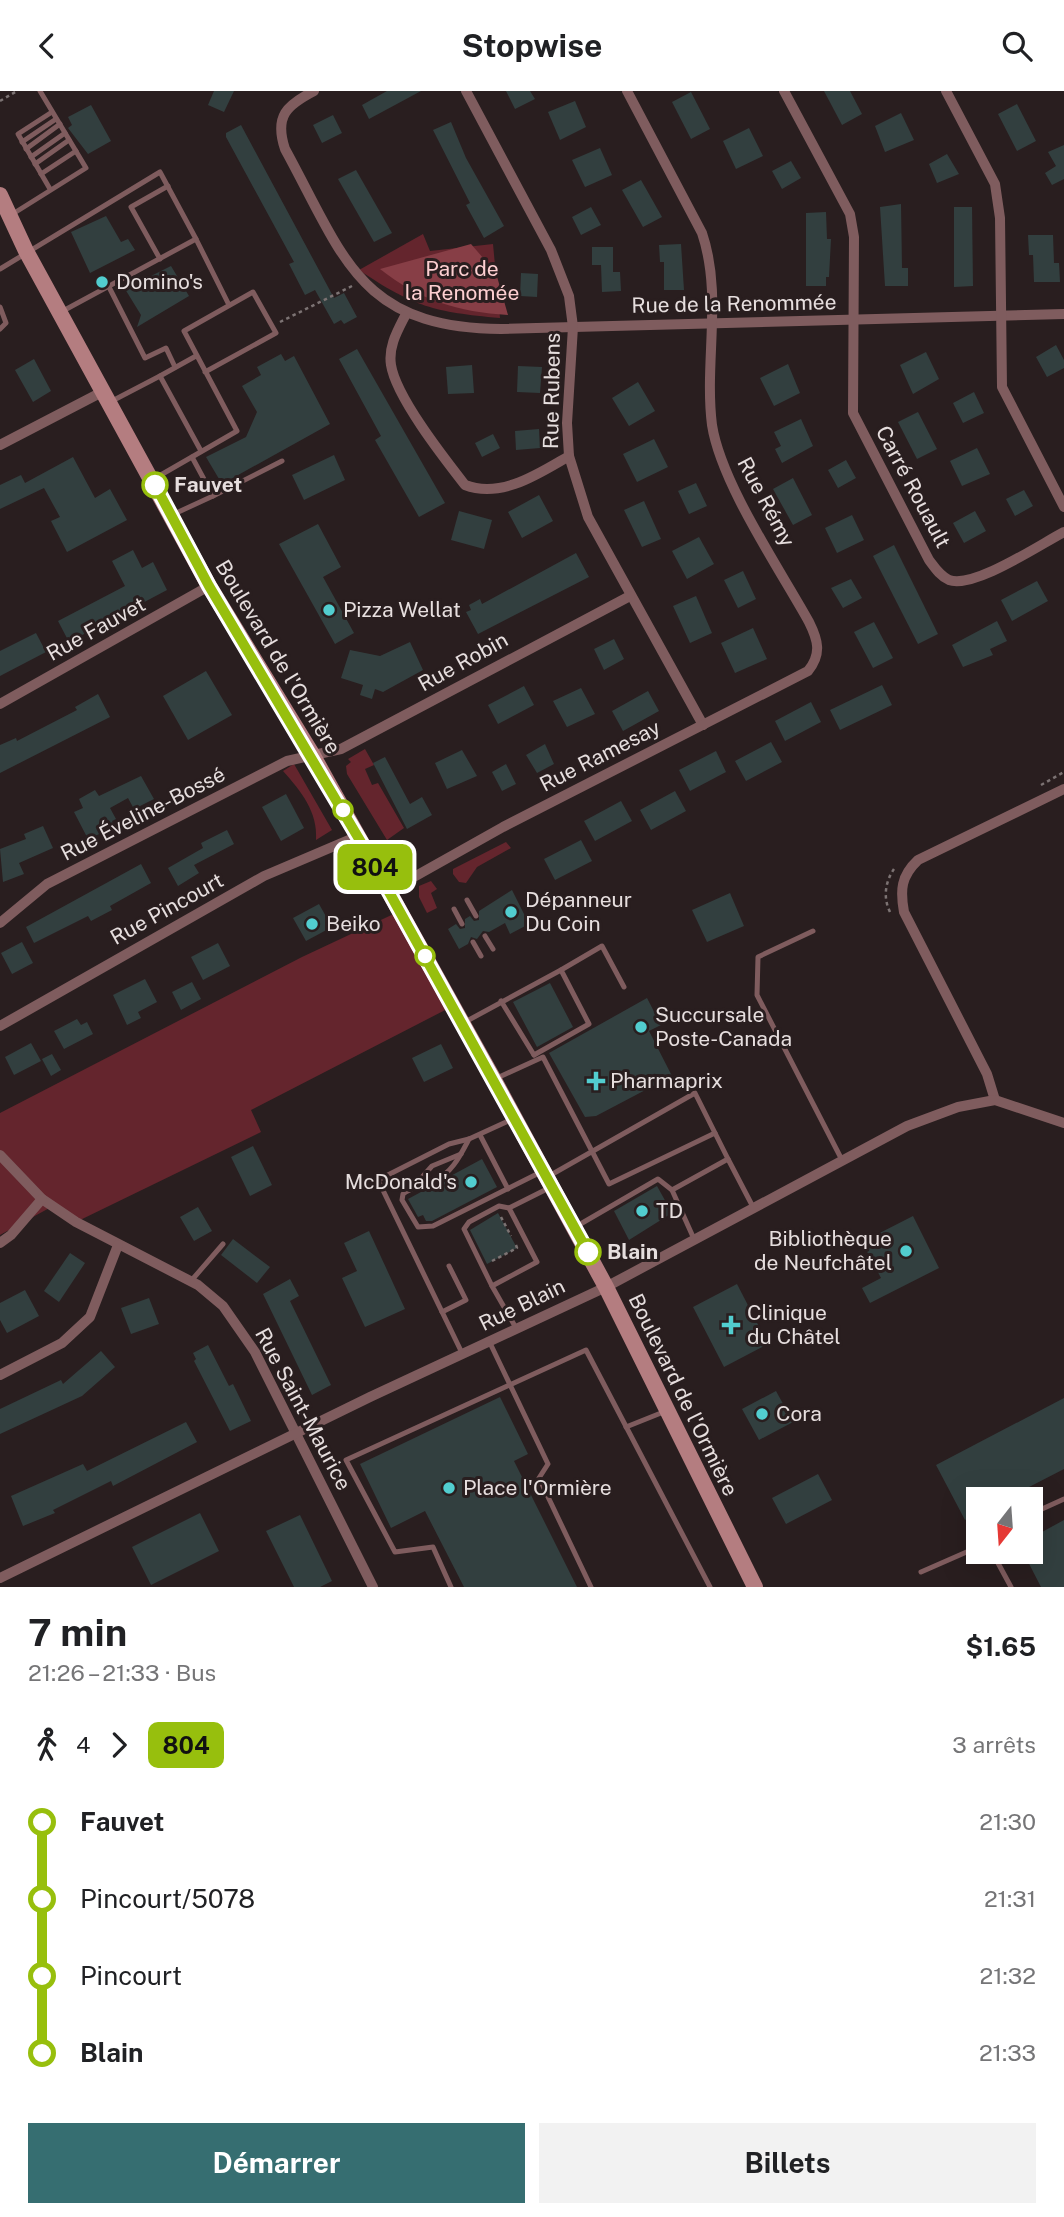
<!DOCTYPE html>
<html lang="fr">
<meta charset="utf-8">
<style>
:root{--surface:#fff;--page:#f2f2f2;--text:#202124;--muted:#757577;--accent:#366e71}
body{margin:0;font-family:"Public Sans",sans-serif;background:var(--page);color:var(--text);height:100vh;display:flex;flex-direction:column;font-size:26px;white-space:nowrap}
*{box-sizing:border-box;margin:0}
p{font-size:23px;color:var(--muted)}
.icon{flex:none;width:38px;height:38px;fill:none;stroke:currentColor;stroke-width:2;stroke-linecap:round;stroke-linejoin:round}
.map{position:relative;height:1496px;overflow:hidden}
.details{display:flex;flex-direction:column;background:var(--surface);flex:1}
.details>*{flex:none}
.badge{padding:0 14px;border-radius:10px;font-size:24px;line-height:46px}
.needle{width:46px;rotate:197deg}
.controls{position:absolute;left:966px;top:1396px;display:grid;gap:14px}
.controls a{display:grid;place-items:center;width:77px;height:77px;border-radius:0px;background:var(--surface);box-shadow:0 7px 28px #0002;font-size:35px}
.map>.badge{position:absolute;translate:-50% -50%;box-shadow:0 0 0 4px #fff}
.legs{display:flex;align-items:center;gap:10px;height:77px;padding:0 28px;font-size:23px}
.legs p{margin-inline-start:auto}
.headline{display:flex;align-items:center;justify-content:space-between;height:119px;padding:0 28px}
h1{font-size:38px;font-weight:700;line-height:52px}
.action{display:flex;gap:14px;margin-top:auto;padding:14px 28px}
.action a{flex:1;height:80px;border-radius:0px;background:var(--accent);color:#fff;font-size:28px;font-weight:700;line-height:80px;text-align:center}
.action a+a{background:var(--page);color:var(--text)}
ul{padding:0 28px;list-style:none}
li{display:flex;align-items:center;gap:24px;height:77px;font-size:26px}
li i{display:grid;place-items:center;width:10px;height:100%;margin:0 9px;background:currentColor}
li i::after{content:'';width:18px;height:18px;margin:-9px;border:5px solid;border-radius:50%;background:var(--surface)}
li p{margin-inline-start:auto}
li:first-child i{background:linear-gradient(#0000 50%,currentColor 0)}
li:last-child i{background:linear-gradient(currentColor 50%,#0000 0)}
header{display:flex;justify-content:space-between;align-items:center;height:91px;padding:0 28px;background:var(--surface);font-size:32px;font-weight:700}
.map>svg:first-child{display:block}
</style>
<header><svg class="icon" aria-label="back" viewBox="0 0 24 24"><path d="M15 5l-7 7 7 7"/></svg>Stopwise<svg class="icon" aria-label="search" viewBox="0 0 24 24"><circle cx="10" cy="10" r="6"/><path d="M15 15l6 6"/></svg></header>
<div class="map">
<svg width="1064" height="1496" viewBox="0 0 1064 1496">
<rect width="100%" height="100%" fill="#291e1f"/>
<g fill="#64252d">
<path d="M423 143 430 160 493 153 500 227C434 221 414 216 359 179Z"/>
<path d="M365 658 374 674 365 678 372 694 378 692 404 737 387 749 347 683 346 675 351 671 348 668Z"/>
<path d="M294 673 332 739 316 749C318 721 301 700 283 680Z"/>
<path d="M506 751 511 757 477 776 466 792 459 791 453 783V778Z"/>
<path d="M431 790 437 798 431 802 437 817 427 822 419 806V795Z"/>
<path d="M400 820 453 915 251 1019 261 1041 76 1131 53 1115 0 1144V1022L302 866Z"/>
</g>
<path fill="#873e46" d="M471 153 496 182 508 224C458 221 419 209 380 178Z"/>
<g fill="#323f3f">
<path d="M214 0H234L224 21 208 14Z"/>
<path d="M387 0H421L369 28 362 14Z"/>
<path d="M506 0H530L535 8 515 18Z"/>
<path d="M824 0H850L862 23 842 34Z"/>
<path d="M691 1 710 38 691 48 672 11Z"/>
<path d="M575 10 586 36 560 49 548 21Z"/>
<path d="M1017 13 1036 50 1017 60 998 23Z"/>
<path d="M91 14 111 50 88 63 68 37 72 34 68 26Z"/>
<path d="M901 22 914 49 885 61 875 35Z"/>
<path d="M333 24 342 42 322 52 313 34Z"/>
<path d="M451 31 466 67 504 135 484 147 466 114 470 112 433 39Z"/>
<path d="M241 34 334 207 344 202 357 226 344 233 341 229 334 233 315 199 305 204 289 173 294 171 226 46V42Z"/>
<path d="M749 37 763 65 736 78 723 50Z"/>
<path d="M1064 54V88L1052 94 1045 82 1056 75 1048 61Z"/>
<path d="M600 57 612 84 585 96 572 69Z"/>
<path d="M947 63 959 83 937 92 929 73Z"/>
<path d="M791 70 801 87 782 98 772 80Z"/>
<path d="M356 79 392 142 374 151 338 88Z"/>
<path d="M641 89 662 126 643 136 622 99Z"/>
<path d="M901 113 902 177H908V195H885L880 116Z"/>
<path d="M591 116 601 134 581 144 572 126Z"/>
<path d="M954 116H972L973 195 954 196Z"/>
<path d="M826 121 827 148H831L829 186H826V195H806V122Z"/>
<path d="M106 125 121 151 128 148 135 159 90 182 71 141Z"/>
<path d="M1028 144H1053L1054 172H1059L1060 191H1034L1033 164H1029Z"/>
<path d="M681 153 684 199H664V171H660L659 154Z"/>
<path d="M592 156H613V181H620L621 200 602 201 601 174H592Z"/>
<path d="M171 175 189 205 137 236 141 224 125 198Z"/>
<path d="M521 182 538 183 537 206 520 205Z"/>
<path d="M1056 254 1064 269V277L1047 286 1036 266Z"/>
<path d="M357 258 445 412 419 426 375 349 381 345 339 268Z"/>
<path d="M926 261 939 288 913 303 900 274Z"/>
<path d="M281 263 285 270 294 265 330 333 222 393 206 366 246 346 257 321 242 295 261 284 257 276Z"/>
<path d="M34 268 51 300 33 311 15 279Z"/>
<path d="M788 273 800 302 774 315 760 287Z"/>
<path d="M472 274 474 302 448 303 446 276Z"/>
<path d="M518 275 542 276 540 302 517 301Z"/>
<path d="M638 291 655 320 629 335 612 307Z"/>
<path d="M974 301 984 322 963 332 953 312Z"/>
<path d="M918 321 937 358 917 368 898 331Z"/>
<path d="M801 328 813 355 782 372 775 358 781 355 774 341Z"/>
<path d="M539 338 540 357 516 359 515 340Z"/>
<path d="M493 343 500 357 482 366 475 352Z"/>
<path d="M654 348 668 376 637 391 623 363Z"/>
<path d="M977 357 990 383 962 395 950 370Z"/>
<path d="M334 364 345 389 304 409 292 384Z"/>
<path d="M73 366 95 407 110 398 127 429 67 461 51 430 60 426 44 397 0 418V394L21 384 25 392Z"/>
<path d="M846 369 856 387 838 397 828 379Z"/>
<path d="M793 387 812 424 793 434 773 398Z"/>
<path d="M696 392 707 415 689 423 678 400Z"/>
<path d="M1024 399 1033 415 1015 425 1006 408Z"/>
<path d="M539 404 553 430 522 447 508 421Z"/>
<path d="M644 410 661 448 642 456 624 419Z"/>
<path d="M459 420 492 429 484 458 451 449Z"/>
<path d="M975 420 986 440 964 452 953 432Z"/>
<path d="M852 424 864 449 837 462 825 437Z"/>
<path d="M318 433 341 476 323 486 354 542 335 553 279 453Z"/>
<path d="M699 446 714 473 687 488 672 460Z"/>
<path d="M894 454 938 543 918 553 873 465Z"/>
<path d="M133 459 142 477 153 471 167 499 69 551 58 530 125 495 112 470Z"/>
<path d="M576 462 589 486 478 543 466 521 471 519 469 514 480 508 482 513Z"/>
<path d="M743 480 756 508 738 517 724 489Z"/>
<path d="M851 488 862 507 843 517 831 497Z"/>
<path d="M1037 490 1048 510 1012 530 1001 509Z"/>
<path d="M696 505 712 542 690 552 673 515Z"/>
<path d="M997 530 1007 550 990 558 993 564 963 576 952 554Z"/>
<path d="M874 531 893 567 873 577 854 541Z"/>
<path d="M753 537 767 568 735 582 721 552Z"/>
<path d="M36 542 46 561 0 585V560Z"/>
<path d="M614 548 624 568 604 579 594 558Z"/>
<path d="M410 551 423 579 383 601 375 598 372 608 360 604 363 594 341 587 350 559 380 565Z"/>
<path d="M206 580 232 624 188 649 163 605Z"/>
<path d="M882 594 892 614 840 639 830 619Z"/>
<path d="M524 595 534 614 498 633 488 614Z"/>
<path d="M581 597 595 623 567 636 553 610Z"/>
<path d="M648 600 659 620 623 640 612 620Z"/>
<path d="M98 603 110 626 0 682V654L16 647 17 650 77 619 75 616Z"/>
<path d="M811 611 821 631 785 650 775 630Z"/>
<path d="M771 651 782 671 746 690 735 670Z"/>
<path d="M545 653 554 673 537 682 526 664Z"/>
<path d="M462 659 477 685 447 698 435 672Z"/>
<path d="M716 660 726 681 690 700 679 679Z"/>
<path d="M385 666 410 713 422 706 432 724 407 738 373 672Z"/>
<path d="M506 673 516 693 502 700 492 681Z"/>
<path d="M141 685 154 708 134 718 128 707 110 717 116 728 112 730 115 736 88 748 74 721 83 717 79 708 95 699 99 705Z"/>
<path d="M675 700 686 720 651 739 640 719Z"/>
<path d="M286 703 304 737 281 750 262 716Z"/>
<path d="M621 710 632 730 595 750 584 730Z"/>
<path d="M43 735 53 757 19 772 24 783 3 791 0 758 26 748 24 743Z"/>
<path d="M227 739 234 753 194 774 199 782 178 795 168 777 203 757 201 752Z"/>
<path d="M581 749 592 770 555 789 544 768Z"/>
<path d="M141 773 151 792 110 815 112 819 91 830 88 825 34 852 26 836Z"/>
<path d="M512 799 529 833 510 843 505 832 489 841 483 840 477 848 471 846 468 853 459 858 448 838 456 833 460 838 465 837V828L470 825 474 830 479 829V820Z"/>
<path d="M730 802 744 835 707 851 692 819Z"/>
<path d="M319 813 332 836 306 850 293 827Z"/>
<path d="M22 851 33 872 12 883 1 862Z"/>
<path d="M218 852 230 875 203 889 191 866Z"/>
<path d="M145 888 157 911 138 921 141 927 127 934 113 904Z"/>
<path d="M192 891 201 908 181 919 172 901Z"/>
<path d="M550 892 573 936 537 956 513 911Z"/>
<path d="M647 907 661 934 649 940 672 985 596 1025 585 1026 549 962Z"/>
<path d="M77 928 81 934 87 931 93 943 64 958 54 940Z"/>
<path d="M31 952 41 970 14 984 5 966Z"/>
<path d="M441 953 453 977 424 991 412 967Z"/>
<path d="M52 963 61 979 51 985 42 968Z"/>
<path d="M253 1055 272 1094 250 1105 231 1066Z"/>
<path d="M482 1068 497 1096 432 1130H426L423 1124 418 1126 408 1108Z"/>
<path d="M657 1095 672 1122 629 1149 614 1120Z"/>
<path d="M198 1116 212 1140 194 1150 180 1126Z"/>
<path d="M498 1122 517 1157 487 1173 470 1139Z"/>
<path d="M913 1125 939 1177 870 1212 862 1197 881 1187 862 1151Z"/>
<path d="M369 1140 405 1218 365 1236 342 1187 357 1180 344 1152Z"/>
<path d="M233 1148 270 1176 257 1192 221 1164Z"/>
<path d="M70 1162 85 1172 59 1211 44 1200Z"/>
<path d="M290 1188 299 1205 290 1210 331 1294 312 1304 263 1203Z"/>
<path d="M737 1193 768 1253 724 1276 693 1216Z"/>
<path d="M25 1199 39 1225 7 1242 0 1229V1212Z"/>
<path d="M149 1207 159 1233 131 1243 121 1217Z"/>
<path d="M208 1254 229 1295 233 1293 251 1330 230 1340 194 1270 196 1268 193 1262Z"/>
<path d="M101 1260 115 1276 82 1305 0 1343V1318L61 1289 63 1293Z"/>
<path d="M776 1300 793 1331 759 1349 742 1318Z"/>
<path d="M500 1306 528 1363 514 1370 577 1496H464L425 1420 391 1437 360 1373Z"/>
<path d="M1064 1307V1378L1004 1409H978V1422L965 1429 936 1374Z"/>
<path d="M186 1331 197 1351 113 1395 111 1390 53 1419 55 1422 23 1435 11 1405 83 1373 87 1380Z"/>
<path d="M818 1383 832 1409 786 1433 772 1407Z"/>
<path d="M200 1422 219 1460 151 1494 132 1456Z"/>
<path d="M300 1424 332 1490 320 1496H294L266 1440Z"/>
<path d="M1064 1429V1496H1041L1023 1461H1031V1447Z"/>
</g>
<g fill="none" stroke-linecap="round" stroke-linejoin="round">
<g stroke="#7c7373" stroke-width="2.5" stroke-dasharray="3.5 3.5" stroke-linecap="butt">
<path d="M0 10 17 0"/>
<path d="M280 231 352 195"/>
<path d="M1041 694 1064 681"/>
<path d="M890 821C883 807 885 791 894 778"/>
<path d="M501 1126 511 1145"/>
<path d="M492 1170 517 1157 516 1154"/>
</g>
<g stroke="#7f5c5e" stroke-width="5">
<path d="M22 51 56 28"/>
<path d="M26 58 60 33"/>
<path d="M31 66 65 42"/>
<path d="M35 73 69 49"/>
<path d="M41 83 76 60"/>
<path d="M50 98 18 43 52 21"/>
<path d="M11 124 86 77 40 0"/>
<path d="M196 148 229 214"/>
<path d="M160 168 131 116 168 95"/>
<path d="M0 178 160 81 196 148 61 221"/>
<path d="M109 196 145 267 166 257 175 276"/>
<path d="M0 216 6 232 0 238"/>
<path d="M160 285 196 265"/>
<path d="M112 310 160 285 201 360"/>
<path d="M152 389 237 340 184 240 253 201 276 242 205 281"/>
<path d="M213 405 282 370"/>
<path d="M174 423 213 405 192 366"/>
<path d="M467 809 476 825"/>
<path d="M454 818 462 833"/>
<path d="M813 840 758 866 757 904 842 1069"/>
<path d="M485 845 493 858"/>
<path d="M473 851 481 865"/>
<path d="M501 910 534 964"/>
<path d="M465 931 561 879"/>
<path d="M534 964 589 933 561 879 602 855 624 896"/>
<path d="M497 987 543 966 609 1093 715 1042"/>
<path d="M480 1044 508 1098"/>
<path d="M469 1048C460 1065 452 1082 434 1090 422 1095 414 1095 403 1103L402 1109 418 1136 433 1135 541 1081"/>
<path d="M549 1085 695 1002 728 1068"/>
<path d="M416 1093 432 1075 461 1063"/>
<path d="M577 1135 658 1088 672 1099"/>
<path d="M694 1148 672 1099 728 1068 753 1116"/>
<path d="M191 1190 223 1153"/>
<path d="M492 1195 464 1138 469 1131 499 1115 509 1117"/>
<path d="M442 1221 466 1209 449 1175"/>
<path d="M516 1237 492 1195 537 1171 509 1117 549 1097"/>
<path d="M490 1252 548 1373 539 1387 591 1496"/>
<path d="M463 1264 378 1089 449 1053 469 1048 513 1028"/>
<path d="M626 1336 666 1320"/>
<path d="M1031 1423 1064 1408"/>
<path d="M992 1461 1011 1496"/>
<path d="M921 1481 978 1456"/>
<path d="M451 1496 433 1456 395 1461 346 1369 586 1259 710 1496"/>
</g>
<g stroke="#7f5c5e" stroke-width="10">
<path d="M314 0C287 14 274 25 285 58 344 166 359 237 501 238L1064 223"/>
<path d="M466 0 551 159 569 205 573 236 567 332 569 365 588 426 703 634"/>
<path d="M784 0 850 123 854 146 853 322 929 469C935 477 940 485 949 489 974 498 1039 454 1064 441"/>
<path d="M946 0 995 93 1000 127 1002 296 1064 416"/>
<path d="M406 223C398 239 388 255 391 274 396 306 444 367 465 394 501 408 538 383 569 365"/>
<path d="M0 354 102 301"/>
<path d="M0 613 209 495"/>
<path d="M389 800 503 736 808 580C822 563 818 549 809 531 779 477 721 392 712 334 704 270 723 204 702 142L627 0"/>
<path d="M0 832 47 793 287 670 341 658 630 505"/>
<path d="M0 935 264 785 358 745"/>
<path d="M995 1009 987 983 904 821C900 799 901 785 918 769L1064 698"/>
<path d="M0 1064 42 1108 76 1131 198 1194 223 1215 255 1261 373 1496"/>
<path d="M0 1152 11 1144 42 1108"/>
<path d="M0 1284 62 1252 90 1226 118 1154"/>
<path d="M0 1487 370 1306 606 1196 907 1035 958 1016 995 1009 1064 1032"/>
</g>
<path stroke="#b47d80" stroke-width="16" d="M0 104 26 160 209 495 312 663 494 989 606 1196 755 1496"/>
</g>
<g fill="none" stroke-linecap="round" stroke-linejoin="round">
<defs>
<path id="line-1" d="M155 394 209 495 368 763 588 1161"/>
</defs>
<use href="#line-1" stroke="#fff" stroke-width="16"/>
<use href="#line-1" stroke="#97bf0d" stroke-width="10"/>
</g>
<g fill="#52cdcf" stroke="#291e1f" stroke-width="2.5">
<circle cx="102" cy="191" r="7"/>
<circle cx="329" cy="519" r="7"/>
<circle cx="511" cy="821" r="7"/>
<circle cx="312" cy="833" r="7"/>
<circle cx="641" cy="936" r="7"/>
<path d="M592.5 979.5h7v7h7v7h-7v7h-7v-7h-7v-7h7z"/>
<circle cx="471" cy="1091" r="7"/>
<circle cx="642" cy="1120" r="7"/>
<circle cx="906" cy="1160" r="7"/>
<path d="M727.5 1223.5h7v7h7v7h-7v7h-7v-7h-7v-7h7z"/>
<circle cx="762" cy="1323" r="7"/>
<circle cx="449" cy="1397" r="7"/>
</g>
<g fill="#fff" stroke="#97bf0d" stroke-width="3.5">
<circle cx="155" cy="394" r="12"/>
<circle cx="343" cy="719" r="9"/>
<circle cx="425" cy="865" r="9"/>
<circle cx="588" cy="1161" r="12"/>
</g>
<g text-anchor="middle" stroke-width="6" stroke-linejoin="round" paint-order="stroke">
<g font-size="21" fill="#fdcfd1" stroke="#291e1f">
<text x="462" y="185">Parc de<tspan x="462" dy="24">la Renomée</tspan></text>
</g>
<g font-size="21" fill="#e6dede" stroke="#291e1f" text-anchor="start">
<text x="116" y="198">Domino's</text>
<text x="343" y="526">Pizza Wellat</text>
<text x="525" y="816">Dépanneur<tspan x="525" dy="24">Du Coin</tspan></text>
<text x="326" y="840">Beiko</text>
<text x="655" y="931">Succursale<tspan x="655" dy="24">Poste-Canada</tspan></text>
<text x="610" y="997">Pharmaprix</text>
<text x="457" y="1098" text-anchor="end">McDonald's</text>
<text x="656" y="1127">TD</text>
<text x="892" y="1155" text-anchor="end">Bibliothèque<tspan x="892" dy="24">de Neufchâtel</tspan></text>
<text x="747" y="1229">Clinique<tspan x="747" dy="24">du Châtel</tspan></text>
<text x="776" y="1330">Cora</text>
<text x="463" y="1404">Place l'Ormière</text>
</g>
<g font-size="21" fill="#e6dede" stroke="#291e1f">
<text transform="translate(734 213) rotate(-1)" y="7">Rue de la Renommée</text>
<text transform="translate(552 300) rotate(-89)" y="7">Rue Rubens</text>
<text transform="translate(913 396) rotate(62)" y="7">Carré Rouault</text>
<text transform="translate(766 411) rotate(62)" y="7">Rue Rémy</text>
<text transform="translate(96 538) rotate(-29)" y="7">Rue Fauvet</text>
<text transform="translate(278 566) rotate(59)" y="7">Boulevard de l'Ormière</text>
<text transform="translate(463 571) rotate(-29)" y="7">Rue Robin</text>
<text transform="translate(600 665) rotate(-27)" y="7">Rue Ramesay</text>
<text transform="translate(143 723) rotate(-27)" y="7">Rue Éveline-Bossé</text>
<text transform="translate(167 818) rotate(-29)" y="7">Rue Pincourt</text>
<text transform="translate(522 1214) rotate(-26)" y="7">Rue Blain</text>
<text transform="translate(683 1304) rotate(64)" y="7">Boulevard de l'Ormière</text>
<text transform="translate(303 1318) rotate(62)" y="7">Rue Saint-Maurice</text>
</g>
<g font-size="21" font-weight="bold" fill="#e6dede" stroke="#291e1f" text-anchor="start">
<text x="174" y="401">Fauvet</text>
<text x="607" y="1168">Blain</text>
</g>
</g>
</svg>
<div class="controls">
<a><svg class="needle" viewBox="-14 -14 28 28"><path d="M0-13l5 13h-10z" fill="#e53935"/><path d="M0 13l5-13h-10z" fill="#757577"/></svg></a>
</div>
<b class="badge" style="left:375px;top:776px;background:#97bf0d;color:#111">804</b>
</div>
<section class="details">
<div class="headline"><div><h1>7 min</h1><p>21:26 – 21:33 · Bus</p></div><b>$1.65</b></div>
<div class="legs"><svg class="icon" aria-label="walk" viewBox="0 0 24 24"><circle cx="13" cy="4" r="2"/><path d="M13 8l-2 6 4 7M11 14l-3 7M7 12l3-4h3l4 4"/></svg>4<svg class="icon" aria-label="forward" viewBox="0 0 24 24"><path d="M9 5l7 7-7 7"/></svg><b class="badge" style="background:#97bf0d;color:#111">804</b><p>3 arrêts</p></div>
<ul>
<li><i style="color:#97bf0d"></i><b>Fauvet</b><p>21:30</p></li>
<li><i style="color:#97bf0d"></i><span>Pincourt/5078</span><p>21:31</p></li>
<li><i style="color:#97bf0d"></i><span>Pincourt</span><p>21:32</p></li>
<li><i style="color:#97bf0d"></i><b>Blain</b><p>21:33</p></li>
</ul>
<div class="action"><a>Démarrer</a><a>Billets</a></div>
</section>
